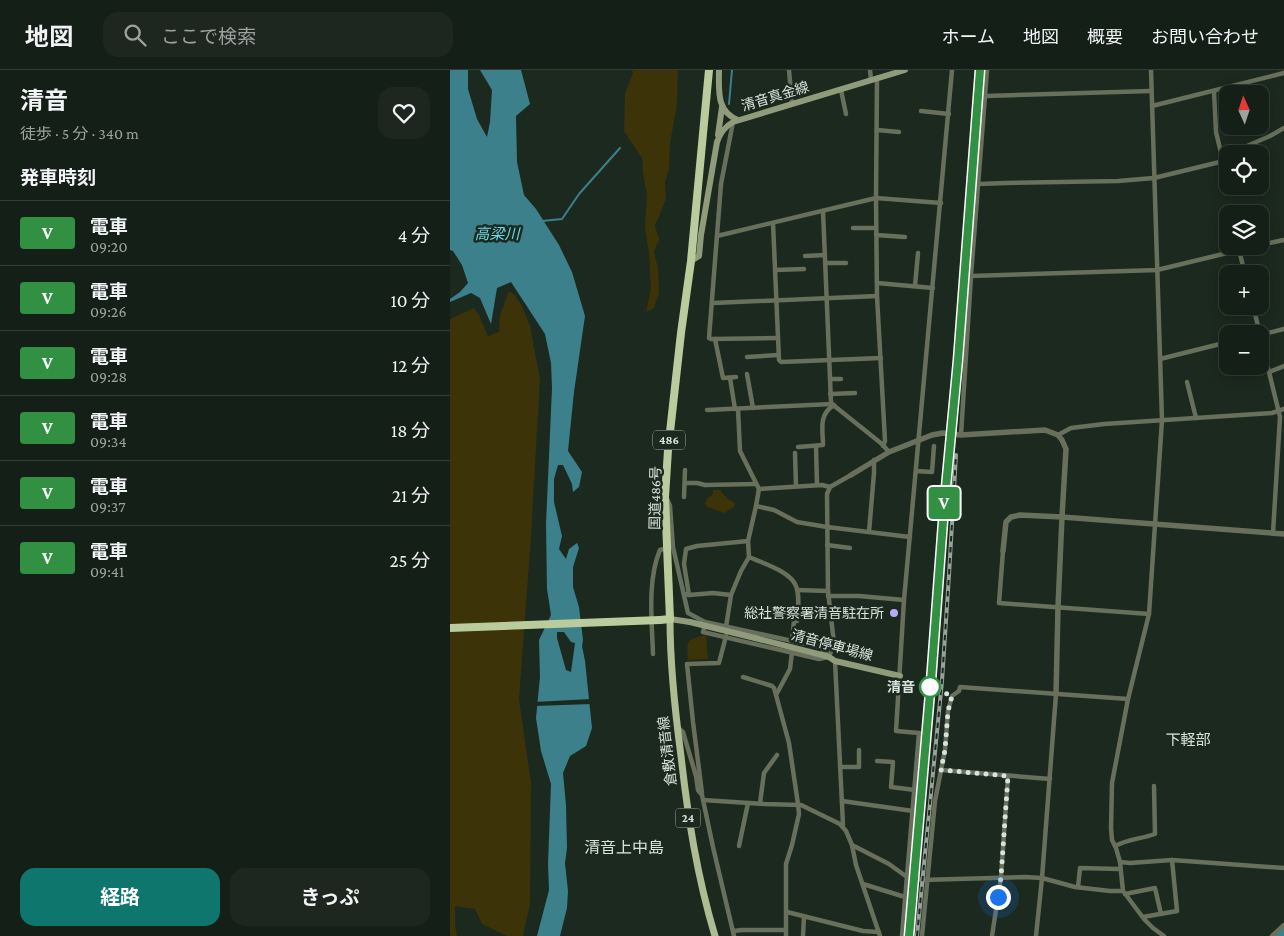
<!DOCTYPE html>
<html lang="ja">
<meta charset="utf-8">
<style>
:root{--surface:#141f17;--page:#1d2720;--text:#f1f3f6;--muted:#9da2a1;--line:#333d36;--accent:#0f766e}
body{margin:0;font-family:"Crimson Pro","Noto Sans JP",serif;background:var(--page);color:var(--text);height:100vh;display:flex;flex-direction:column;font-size:19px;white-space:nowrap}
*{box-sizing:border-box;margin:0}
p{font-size:16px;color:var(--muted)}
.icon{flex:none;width:28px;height:28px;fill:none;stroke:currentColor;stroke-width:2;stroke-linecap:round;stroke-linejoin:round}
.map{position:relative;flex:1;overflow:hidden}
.panel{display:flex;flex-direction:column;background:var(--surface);width:450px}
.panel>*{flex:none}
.badge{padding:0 10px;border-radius:4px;font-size:18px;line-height:32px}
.needle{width:32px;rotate:357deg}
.buttons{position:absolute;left:769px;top:15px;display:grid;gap:10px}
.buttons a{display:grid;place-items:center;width:50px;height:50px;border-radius:10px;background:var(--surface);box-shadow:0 2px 12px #0003,0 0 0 1px var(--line);font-size:25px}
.you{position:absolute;width:25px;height:25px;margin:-12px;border:4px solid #fff;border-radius:50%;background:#1a73e8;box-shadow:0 0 0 8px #1a73e833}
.map>.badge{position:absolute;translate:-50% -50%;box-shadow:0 0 0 2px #fff}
h2{padding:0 20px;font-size:19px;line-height:45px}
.round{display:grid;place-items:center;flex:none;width:52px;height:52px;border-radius:15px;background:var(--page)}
.headline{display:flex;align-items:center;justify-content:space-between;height:85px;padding:0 20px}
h1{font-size:24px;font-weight:700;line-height:38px}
.action{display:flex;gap:10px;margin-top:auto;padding:10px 20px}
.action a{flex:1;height:58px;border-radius:15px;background:var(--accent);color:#fff;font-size:20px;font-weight:700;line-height:58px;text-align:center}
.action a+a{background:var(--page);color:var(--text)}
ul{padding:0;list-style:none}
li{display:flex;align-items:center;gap:15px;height:65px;padding:0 20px;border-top:1px solid var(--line)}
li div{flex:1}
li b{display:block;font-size:19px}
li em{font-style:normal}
li .badge{min-width:55px;font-weight:700;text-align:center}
header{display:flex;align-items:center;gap:30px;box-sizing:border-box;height:70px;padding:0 25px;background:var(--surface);border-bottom:1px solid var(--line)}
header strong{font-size:24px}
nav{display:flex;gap:28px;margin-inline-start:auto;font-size:18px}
.search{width:350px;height:45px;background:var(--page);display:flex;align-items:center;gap:12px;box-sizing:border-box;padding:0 18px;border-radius:15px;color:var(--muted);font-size:19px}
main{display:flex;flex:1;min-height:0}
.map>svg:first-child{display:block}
</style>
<header>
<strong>地図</strong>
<div class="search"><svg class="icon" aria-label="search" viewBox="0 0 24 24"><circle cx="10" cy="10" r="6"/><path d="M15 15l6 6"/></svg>ここで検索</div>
<nav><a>ホーム</a><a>地図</a><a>概要</a><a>お問い合わせ</a></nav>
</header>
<main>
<section class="panel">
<div class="headline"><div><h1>清音</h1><p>徒歩 · 5 分 · 340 m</p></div><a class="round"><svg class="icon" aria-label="heart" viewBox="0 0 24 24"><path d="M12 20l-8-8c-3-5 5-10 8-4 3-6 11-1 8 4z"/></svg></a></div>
<h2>発車時刻</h2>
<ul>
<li><span class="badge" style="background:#319041;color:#fff">V</span><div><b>電車</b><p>09:20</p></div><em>4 分</em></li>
<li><span class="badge" style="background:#319041;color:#fff">V</span><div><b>電車</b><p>09:26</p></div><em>10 分</em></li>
<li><span class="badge" style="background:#319041;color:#fff">V</span><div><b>電車</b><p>09:28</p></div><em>12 分</em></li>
<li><span class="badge" style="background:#319041;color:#fff">V</span><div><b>電車</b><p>09:34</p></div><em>18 分</em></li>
<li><span class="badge" style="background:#319041;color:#fff">V</span><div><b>電車</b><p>09:37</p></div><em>21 分</em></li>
<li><span class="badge" style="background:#319041;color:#fff">V</span><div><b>電車</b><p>09:41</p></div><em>25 分</em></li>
</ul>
<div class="action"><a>経路</a><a>きっぷ</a></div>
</section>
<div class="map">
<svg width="834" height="866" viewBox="0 0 834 866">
<rect width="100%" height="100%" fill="#1b291f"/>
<g fill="#3c3309">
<path d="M182 0H228L227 34 220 74 219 99 215 112 216 129 205 156 209 169 204 182 208 198 209 223 204 238 196 242 201 218 199 184 195 157 197 125 193 103 192 88 174 61 175 23 183 3Z"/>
<path d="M59 221 65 225 72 236 80 256 90 309 81 467 69 629 81 713 80 834 73 866H57L32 854 25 839 5 836V856L7 866H0V249L24 238 29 245 38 266 49 262 50 245Z"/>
<path d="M263 420H270L278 429 285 433 284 437 274 443 258 437 255 434 257 429 263 424Z"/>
<path d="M256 565 258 589 238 590C237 571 235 569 256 565Z"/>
</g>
<path fill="#3b808b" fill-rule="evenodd" d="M0 0H18V19L27 49 37 67 40 52 42 20 30 0H71L80 34 66 46 67 92 74 125 86 139 109 175 122 202 135 246 124 322 118 381 132 402 129 417 123 422 122 414 113 395H108L104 409V432L112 466 109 479 116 489 119 479 127 473 129 478 123 497V517L129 537 133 570 132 576 135 591 142 658 136 676 120 686 113 703 116 735 117 778 115 793 118 821 117 838 110 866H87L99 820 98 794 101 714 91 681 86 648 90 607 89 570 101 545 97 519 96 454 102 318 101 293 95 264 61 212 47 218 41 254 30 228 21 223 0 232V229L10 222 18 213 12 195 3 181 0 180ZM107 562H114L121 572 125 573 121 602 116 600 107 568Z"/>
<path fill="#1b291f" d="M141 629 142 634 84 636V632Z"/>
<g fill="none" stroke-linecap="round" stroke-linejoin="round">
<g stroke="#3b808b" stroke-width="2">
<path d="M279 34 282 0"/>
<path d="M92 151 112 149 129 124 170 78"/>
</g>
<path stroke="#3b808b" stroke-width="10" d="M829 866 834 861"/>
<g stroke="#68705c" stroke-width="4.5">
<path d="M339 0 342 34"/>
<path d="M420 0 421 10"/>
<path d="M701 0 712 350 699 544 678 629 662 713 661 758 662 770 666 778 670 792 673 821 694 849 703 858 714 866"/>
<path d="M427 8 426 128 427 226 435 371 433 376"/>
<path d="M391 20 396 44"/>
<path d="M764 21 766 62 773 91"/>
<path d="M536 26 701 21"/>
<path d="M702 36 834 3"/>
<path d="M471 41 499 44"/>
<path d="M283 52 271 114 259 268 261 269 328 268"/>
<path d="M427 60 449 62"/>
<path d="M790 84 797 76 820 66 834 58"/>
<path d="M529 114 556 113 668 111 704 108 778 90"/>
<path d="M373 141 381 332 382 334 432 374 439 382"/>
<path d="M323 153 329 290 331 292 431 288"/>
<path d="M403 158H426"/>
<path d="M426 165 455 167"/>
<path d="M267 166 426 128 491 133"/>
<path d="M810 175 834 170"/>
<path d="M789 180 795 204"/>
<path d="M355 186 375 185"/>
<path d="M375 193H396"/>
<path d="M325 200 354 199"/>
<path d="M521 206 707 200 806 176"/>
<path d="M427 213 483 218"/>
<path d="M465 216 468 183"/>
<path d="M263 233 427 226"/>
<path d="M803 236 810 264"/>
<path d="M810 265 830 347 823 463"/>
<path d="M810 265 834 259"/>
<path d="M265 269 273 308 286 307"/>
<path d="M297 287 328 285"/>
<path d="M710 289 778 272"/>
<path d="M819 302 834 296"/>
<path d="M297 304 303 338"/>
<path d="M280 308 285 339"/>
<path d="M380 309H391"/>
<path d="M737 312 746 348"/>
<path d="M380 324 405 323"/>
<path d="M288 339 290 381 309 419"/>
<path d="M257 340 382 334"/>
<path d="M511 365 521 206 537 0"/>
<path d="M608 365 621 358 654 354 822 343 834 339"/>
<path d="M366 376 367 415"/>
<path d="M348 377 373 375C373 360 368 345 384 335"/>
<path d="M345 383 346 416"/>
<path d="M466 401 482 402 484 376"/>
<path d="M235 413H247L255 415 306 414"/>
<path d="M234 427 235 400"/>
<path d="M217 429 220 436 223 477 238 543 255 552 370 577 378 586"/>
<path d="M306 436 324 440 347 452 377 457 460 467"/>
<path d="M419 462 424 403V390"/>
<path d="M298 471 299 487C312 493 340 501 346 516 350 526 348 540 347 551H344L342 571"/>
<path d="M377 475 400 478"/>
<path d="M553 481 549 533 699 544"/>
<path d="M347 520 378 521"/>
<path d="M234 524 239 525 234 494 236 479 247 476 298 471 306 436 309 419 372 415 380 417"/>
<path d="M239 525 263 523 281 525"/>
<path d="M378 526H409L454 530"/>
<path d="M255 555 253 562 369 589 378 587"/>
<path d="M276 557 281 525 291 501 299 487"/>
<path d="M203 584C202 552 197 510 210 480L217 478"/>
<path d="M379 587 384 573 378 521 377 424 380 417 401 405"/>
<path d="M385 591 393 755 392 756"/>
<path d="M293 607 322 616 324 618 326 625"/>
<path d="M227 657 233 662 246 706 248 720 252 725 263 777 284 866"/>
<path d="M427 691 443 692 441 717 465 720"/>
<path d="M390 697H409V680"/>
<path d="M491 700 600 709"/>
<path d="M252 723 243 652 237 594 269 593 276 566"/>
<path d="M253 730 314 734 351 735 390 754 396 761 402 775 439 794 457 807 472 810 575 807 592 808 625 817 660 821H673"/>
<path d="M392 731 463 741"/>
<path d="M310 733 314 703 327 685"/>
<path d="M402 775 406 795 430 866"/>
<path d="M289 776 298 733"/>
<path d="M665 776C678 769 691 769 705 764L704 716"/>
<path d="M670 792 680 793 722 790 834 798"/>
<path d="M413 814 455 827"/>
<path d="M628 817 630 798 670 799"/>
<path d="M675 824 705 818 711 844"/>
<path d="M337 842 413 861 429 862"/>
<path d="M693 847 727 841 722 790"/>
<path d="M283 861 292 860H336"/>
<path d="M336 866V794L342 775 349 744 348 734 339 673 326 625 340 599 342 582"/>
<path d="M353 866 354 847"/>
<path d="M452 866 469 663 446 661 454 530 502 0"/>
<path d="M472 866 485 731 495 680 498 641 502 626 509 621 510 617 678 629"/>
<path d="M542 866 551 807 558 706"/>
<path d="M586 866 592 808 606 624"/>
<path d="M822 866 834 855"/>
</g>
<g stroke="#68705c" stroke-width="5.5">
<path d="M401 405 439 382 482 365 493 363 511 365 595 360 608 365 612 370 616 379 612 447 834 464"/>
<path d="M553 481 556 452 561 447 570 445 612 447 608 537 606 624"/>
</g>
<g stroke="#8f9b7b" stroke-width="6">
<path d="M269 0C269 21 266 41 288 50"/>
<path d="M268 65 272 37"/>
<path d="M241 191 249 186 251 165 267 72C270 63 274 57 283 52L455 0"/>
<path d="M220 549 240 552"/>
<path d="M305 568 372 585 379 587 385 591 450 606"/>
</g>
<path stroke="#adbc92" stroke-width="7" d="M220 549C220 595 225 641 231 686 238 748 247 806 265 866"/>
<path stroke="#bacc9d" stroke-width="8" d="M210 550 220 549 215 427 218 380 231 263 241 191 259 0"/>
<defs>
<g id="rail">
<path d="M459 866 481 611 494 438 508 290 530 0"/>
<path d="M467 866 492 611 499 505 506 385"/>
</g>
</defs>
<use href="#rail" stroke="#98a29a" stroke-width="4"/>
<use href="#rail" stroke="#1b291f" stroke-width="2" stroke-dasharray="5.5" stroke-linecap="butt"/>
<path stroke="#8f9b7b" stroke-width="6" d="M240 552 305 568"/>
<path stroke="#bacc9d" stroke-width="8" d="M0 558 210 550"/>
</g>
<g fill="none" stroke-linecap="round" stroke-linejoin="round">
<defs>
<path id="line" d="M459 866 481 611 494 438 508 290 530 0"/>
</defs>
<use href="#line" stroke="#fff" stroke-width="11"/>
<use href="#line" stroke="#319041" stroke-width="8"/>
<path stroke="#d9e2db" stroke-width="5" stroke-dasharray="0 9" d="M480 617 502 626 498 641 495 680 491 700 558 706 551 807 548 827"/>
</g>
<circle fill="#b8abf7" stroke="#1b291f" stroke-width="2" cx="444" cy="543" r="5"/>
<circle fill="#fff" stroke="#319041" stroke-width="2.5" cx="480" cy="617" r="10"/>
<g text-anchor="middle" stroke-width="5" stroke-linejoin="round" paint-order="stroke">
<g fill="#1b291f" stroke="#a0aaa3" stroke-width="1">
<rect x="203" y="360.5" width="32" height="19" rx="4"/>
<rect x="225.5" y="738.5" width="25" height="19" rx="4"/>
</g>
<g font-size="12" font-weight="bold" fill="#d9e2db">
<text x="219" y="374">486</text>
<text x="238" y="752">24</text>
</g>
<g font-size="14" fill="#d9e2db" stroke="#1b291f">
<text transform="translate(325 26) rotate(-17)" y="5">清音真金線</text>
<text transform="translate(205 428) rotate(-89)" y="5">国道486号</text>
<text transform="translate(382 575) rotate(15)" y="5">清音停車場線</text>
<text transform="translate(217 681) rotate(-97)" y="5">倉敷清音線</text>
</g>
<g font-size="14" fill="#d9e2db" stroke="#1b291f" text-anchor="end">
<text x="434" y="548">総社警察署清音駐在所</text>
</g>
<g font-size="14" font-weight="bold" fill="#d9e2db" stroke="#1b291f" text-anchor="end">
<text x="465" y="622">清音</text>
</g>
<g font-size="15" font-style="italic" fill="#6dd8e8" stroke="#1b291f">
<text x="47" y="169">高梁川</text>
</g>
<g font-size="15" fill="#d9e2db" stroke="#1b291f">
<text x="738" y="675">下軽部</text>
</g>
<g font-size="16" fill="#d9e2db" stroke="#1b291f">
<text x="174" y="783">清音上中島</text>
</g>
</g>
</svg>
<div class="buttons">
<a><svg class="needle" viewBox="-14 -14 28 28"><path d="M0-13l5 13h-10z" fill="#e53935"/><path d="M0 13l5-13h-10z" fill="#9da2a1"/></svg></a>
<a><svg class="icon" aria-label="locate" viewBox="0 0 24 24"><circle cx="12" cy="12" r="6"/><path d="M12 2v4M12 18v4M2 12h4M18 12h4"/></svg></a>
<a><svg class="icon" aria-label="layers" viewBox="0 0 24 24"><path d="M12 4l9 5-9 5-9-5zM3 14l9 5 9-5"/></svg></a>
<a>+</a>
<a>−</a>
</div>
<div class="you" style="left:548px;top:827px"></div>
<b class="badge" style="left:494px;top:433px;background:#319041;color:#fff">V</b>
</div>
</main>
